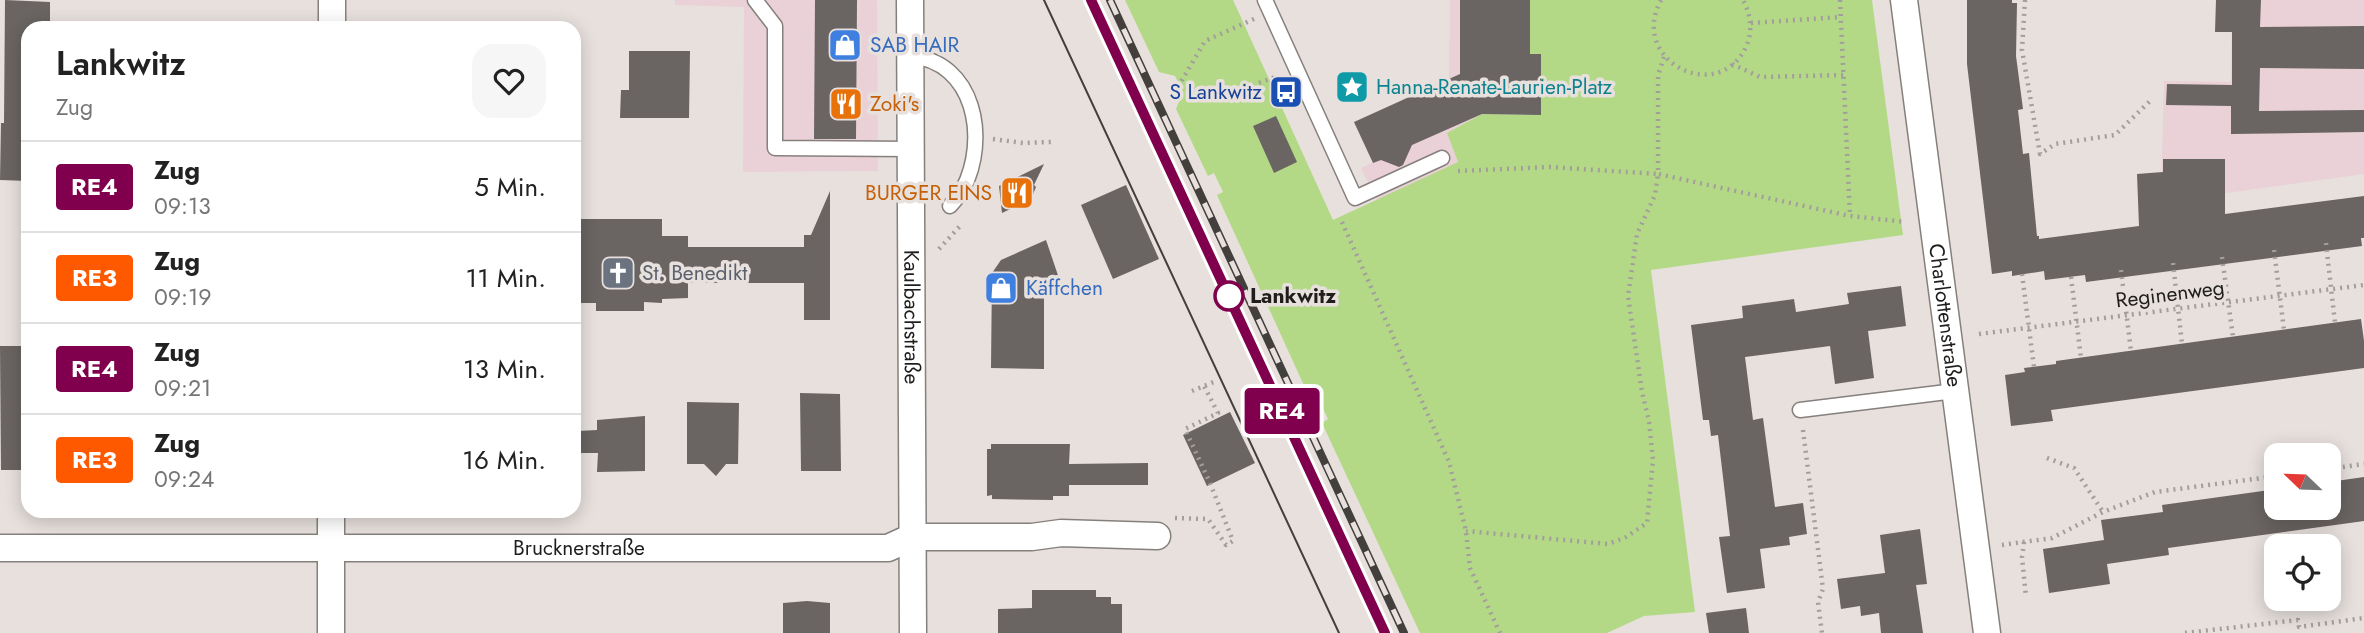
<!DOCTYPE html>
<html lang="de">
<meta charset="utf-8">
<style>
:root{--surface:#fff;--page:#f6f6f6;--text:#222;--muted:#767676;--line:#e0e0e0}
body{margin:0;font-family:Jost,sans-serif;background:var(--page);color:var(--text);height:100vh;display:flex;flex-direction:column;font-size:26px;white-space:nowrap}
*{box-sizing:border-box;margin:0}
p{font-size:23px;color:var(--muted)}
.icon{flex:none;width:38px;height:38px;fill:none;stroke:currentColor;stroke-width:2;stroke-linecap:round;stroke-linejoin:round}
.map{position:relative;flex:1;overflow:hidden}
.sheet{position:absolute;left:21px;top:21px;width:560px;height:497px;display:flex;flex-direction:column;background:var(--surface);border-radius:21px;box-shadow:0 4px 18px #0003}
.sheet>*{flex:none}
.badge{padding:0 14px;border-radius:5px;font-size:24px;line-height:46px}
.needle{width:46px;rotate:293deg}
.buttons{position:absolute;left:2264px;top:443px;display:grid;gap:14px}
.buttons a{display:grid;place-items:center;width:77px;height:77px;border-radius:14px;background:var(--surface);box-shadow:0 4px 18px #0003;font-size:35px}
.map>.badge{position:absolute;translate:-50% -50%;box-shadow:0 0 0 4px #fff}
.round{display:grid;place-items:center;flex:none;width:74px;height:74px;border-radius:21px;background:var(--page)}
.overview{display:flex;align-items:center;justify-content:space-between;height:119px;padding:0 35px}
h1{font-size:33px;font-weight:600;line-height:52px}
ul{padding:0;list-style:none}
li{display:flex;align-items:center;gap:21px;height:91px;padding:0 35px;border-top:2px solid var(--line)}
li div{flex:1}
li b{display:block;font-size:26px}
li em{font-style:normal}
li .badge{min-width:77px;font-weight:700;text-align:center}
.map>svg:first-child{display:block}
</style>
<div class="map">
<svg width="2364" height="633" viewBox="0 0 2364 633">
<rect width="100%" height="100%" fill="#e7e0dd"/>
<g fill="#ead0d7">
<path d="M675 0H877L878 171 743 172 744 7 675 5Z"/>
<path d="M1450 0H1530V53L1541 54V115L1482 114 1447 133 1458 162 1377 200 1361 168 1373 162 1354 123 1449 77Z"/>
<path d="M2232 0H2364V174L2161 202 2164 81 2231 82Z"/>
</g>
<path fill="#b4d986" d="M1125 0H1233L1333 220 1458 162 1447 133 1482 114 1541 115 1540 54H1529L1530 0H1872L1903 235 1651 270 1695 612 1644 616 1607 633H1420L1322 423 1328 419 1319 400 1312 403 1217 195 1223 192 1214 173 1208 176 1176 109 1183 92 1175 76 1159 72Z"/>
<g fill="#6a6462">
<path d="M5 0 50 2V26L28 28V181L0 180 1 123H4Z"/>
<path d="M815 0H857L856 139H814Z"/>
<path d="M1460 0H1530V54H1541V115L1482 114 1412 145 1403 165 1399 167 1381 160 1373 163 1354 122 1460 74Z"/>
<path d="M1967 0H2012V3H2017L2016 56 2023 109 2018 110 2023 154 2029 153 2037 236H2039V239L2139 226 2137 174 2163 172V159H2225V214L2364 196V238H2361L2362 246 2086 282 2085 275 2045 280 2044 271 2012 276V271L1992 274 1967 64Z"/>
<path d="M2216 0H2261L2260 27 2364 26V69L2260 68 2259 111 2364 110V132L2231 134V106L2166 105 2167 84 2232 85V32H2215Z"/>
<path d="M629 51H690L689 118H620L621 90H629Z"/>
<path d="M1276 116 1297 162 1274 173 1253 126Z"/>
<path d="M1044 164 1034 185 1036 187 1031 199 1002 213 999 186Z"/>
<path d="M1126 185 1159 259 1113 279 1081 205Z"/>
<path d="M830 191V320H804V283H688V298L662 299V303L644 302V311H596V303H578V299H574V248H578V219H662V236H688V247H804V235H811Z"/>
<path d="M1046 240 1063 290 1044 295V369L991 368 992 273 1001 260Z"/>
<path d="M1901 286 1906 326 1868 331 1874 378 1835 384 1830 346 1745 357 1753 420 1763 418 1775 507 1803 503 1807 534 1789 537 1790 545 1760 549 1765 588 1727 593 1719 537 1730 536 1718 435 1711 436 1709 420H1703L1691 325 1743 318 1742 306 1794 299 1796 312 1849 304 1847 293Z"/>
<path d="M2361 319 2364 341V368L2051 410 2053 421 2011 426 2005 375 2025 372 2024 368 2056 364V361Z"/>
<path d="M0 346H28V470H1Z"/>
<path d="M800 393 840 394 841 471H801Z"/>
<path d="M687 402 739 403 738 464H726L716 476 704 464H687Z"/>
<path d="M1230 412 1255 463 1207 486 1183 435Z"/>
<path d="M645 416V471L597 472 598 453H578V431L597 430V420Z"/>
<path d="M991 444H1070L1069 464 1148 463V485H1069V496H1053V500L992 499V495L987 496V449H991Z"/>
<path d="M2364 477V521L2168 548 2169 555 2107 564 2110 584 2049 593 2043 549 2104 540 2101 520 2163 512 2162 505 2277 489V508H2329V482Z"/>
<path d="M1920 529 1927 584 1916 585 1923 633H1881L1879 613 1861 616 1860 606 1841 609 1837 579 1885 573 1880 535Z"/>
<path d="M1032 590H1096V597H1111V604H1122V633H998V609L1032 608Z"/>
<path d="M807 601 830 603V633H783V603Z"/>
<path d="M1746 608 1749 633H1709L1706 613Z"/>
</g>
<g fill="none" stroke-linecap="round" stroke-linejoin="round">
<defs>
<g id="lane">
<path d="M755 0 775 26V148L911 149"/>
<path d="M1265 0 1355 198 1442 158"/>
<path d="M910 56C975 61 989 139 963 189 960 195 954 201 950 206"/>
<path d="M1800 410 1955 391"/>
</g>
<g id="street">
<path d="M332 0V28"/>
<path id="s1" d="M910 0 913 633"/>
<path id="s2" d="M1904 0 1987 633"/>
<path d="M331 511V633"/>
<path id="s3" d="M0 548H888L912 537H1032L1061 533 1157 536"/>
</g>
</defs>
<use href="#lane" stroke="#86807d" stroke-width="17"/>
<use href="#street" stroke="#86807d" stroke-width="29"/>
<g stroke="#a39e9c" stroke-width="4.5" stroke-dasharray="2 5" stroke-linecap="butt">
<path d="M1661 0C1628 61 1718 106 1746 47 1753 31 1751 15 1743 0"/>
<path d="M1840 0 1850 216"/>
<path d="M2025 0 2022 50 2040 154 2055 144 2115 135 2152 99"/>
<path d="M1254 19 1205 41 1179 85 1220 97 1278 76"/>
<path d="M1751 23 1841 17"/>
<path d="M1664 57 1658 75V174L1850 216 1906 222"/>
<path d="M1732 64 1760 77 1843 75"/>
<path d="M993 139 1023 143 1051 142"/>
<path d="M1458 171 1550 167 1658 174 1655 195 1637 234 1628 296 1642 392 1649 421 1653 460 1647 523 1626 537 1608 544 1466 531"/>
<path d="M1342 222 1449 462 1466 531 1470 568 1500 633"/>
<path d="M2326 243 2335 323"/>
<path d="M939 249 961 225"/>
<path d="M2274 250 2284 330"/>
<path d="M2222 257 2233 337"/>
<path d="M2173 263 2182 344"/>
<path d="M2121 270 2131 351"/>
<path d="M2022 274 2034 367"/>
<path d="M2071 277 2081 358"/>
<path d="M1979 334 2364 285"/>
<path d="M1192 391 1216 381"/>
<path d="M1803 430 1823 589 1818 602 1822 633"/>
<path d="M2047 458 2074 468 2103 512"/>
<path d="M2329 469 2364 464"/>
<path d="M1175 518 1208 519 1226 545 1233 541 1210 483 1185 429 1218 413 1204 386"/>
<path d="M2024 542 2022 557 2026 597"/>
<path d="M2002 545 2052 538 2103 512 2155 492 2277 476"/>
<path d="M2185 633 2298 620 2299 627 2364 618"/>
</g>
<use href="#lane" stroke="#fff" stroke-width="14"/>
<use href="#street" stroke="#fff" stroke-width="26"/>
<path stroke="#423f3d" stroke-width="2" d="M1044 0 1339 633"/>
<defs>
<g id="rail">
<path d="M1091 0 1385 633"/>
<path d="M1110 0 1404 633"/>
</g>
</defs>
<use href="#rail" stroke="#423f3d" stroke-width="8"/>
<use href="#rail" stroke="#e7e0dd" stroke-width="5" stroke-dasharray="16" stroke-linecap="butt"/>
</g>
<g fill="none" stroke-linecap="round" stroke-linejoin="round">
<defs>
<path id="line" d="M1091 0 1385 633"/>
</defs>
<use href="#line" stroke="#fff" stroke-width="16"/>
<use href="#line" stroke="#80004d" stroke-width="10"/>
</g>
<defs>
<symbol id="shop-square" viewBox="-11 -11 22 22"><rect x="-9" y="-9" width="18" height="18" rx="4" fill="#3f7fe0" stroke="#e7e0dd"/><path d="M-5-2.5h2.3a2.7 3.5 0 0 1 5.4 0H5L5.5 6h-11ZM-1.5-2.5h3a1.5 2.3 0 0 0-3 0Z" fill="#fff"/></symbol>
<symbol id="sight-square" viewBox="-11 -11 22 22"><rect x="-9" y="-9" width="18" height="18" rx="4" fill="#0f9aa8" stroke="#e7e0dd"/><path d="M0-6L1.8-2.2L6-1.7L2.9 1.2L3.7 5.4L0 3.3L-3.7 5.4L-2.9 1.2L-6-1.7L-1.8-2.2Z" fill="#fff"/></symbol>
<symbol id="bus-square" viewBox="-11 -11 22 22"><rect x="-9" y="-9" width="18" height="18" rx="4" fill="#1a4fb4" stroke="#e7e0dd"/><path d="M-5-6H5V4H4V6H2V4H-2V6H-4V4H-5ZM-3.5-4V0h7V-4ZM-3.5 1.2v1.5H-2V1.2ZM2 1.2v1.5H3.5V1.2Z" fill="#fff"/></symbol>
<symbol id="restaurant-square" viewBox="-11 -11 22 22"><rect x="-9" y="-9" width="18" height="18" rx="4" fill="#e8710a" stroke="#e7e0dd"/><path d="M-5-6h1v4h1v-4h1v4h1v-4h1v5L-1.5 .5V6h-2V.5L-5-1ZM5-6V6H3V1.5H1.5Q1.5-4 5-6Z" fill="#fff"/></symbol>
<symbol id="church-square" viewBox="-11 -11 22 22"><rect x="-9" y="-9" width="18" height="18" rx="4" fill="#6b7280" stroke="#e7e0dd"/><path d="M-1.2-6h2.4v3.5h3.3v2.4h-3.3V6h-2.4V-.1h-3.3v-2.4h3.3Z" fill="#fff"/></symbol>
</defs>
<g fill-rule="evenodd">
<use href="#shop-square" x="826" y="26" width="38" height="38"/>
<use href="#sight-square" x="1333" y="68" width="38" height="38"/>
<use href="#bus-square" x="1267" y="73" width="38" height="38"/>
<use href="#restaurant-square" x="827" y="85" width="38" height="38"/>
<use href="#restaurant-square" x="998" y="174" width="38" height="38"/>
<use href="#church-square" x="599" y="254" width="38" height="38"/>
<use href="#shop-square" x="982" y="269" width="38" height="38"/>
</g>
<circle fill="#fff" stroke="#80004d" stroke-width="3.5" cx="1229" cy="296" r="14"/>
<g text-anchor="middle" stroke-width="7" stroke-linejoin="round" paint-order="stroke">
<g font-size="21" fill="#366cbe" stroke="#e7e0dd" text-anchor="start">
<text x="870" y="52">SAB HAIR</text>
<text x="1026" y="295">Käffchen</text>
</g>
<g font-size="21" fill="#0d838f" stroke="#e7e0dd" text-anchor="start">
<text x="1376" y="94">Hanna-Renate-Laurien-Platz</text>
</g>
<g font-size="21" fill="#164399" stroke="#e7e0dd" text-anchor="end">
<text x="1262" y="99">S Lankwitz</text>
</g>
<g font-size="21" fill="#c56008" stroke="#e7e0dd" text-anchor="start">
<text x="870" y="111">Zoki's</text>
<text x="992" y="200" text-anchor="end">BURGER EINS</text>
</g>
<g font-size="21" fill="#5b616d" stroke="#e7e0dd" text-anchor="start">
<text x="642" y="280">St. Benedikt</text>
</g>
<g font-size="21" fill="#201e1d" stroke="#e7e0dd">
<text transform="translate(2170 294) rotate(-7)" y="7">Reginenweg</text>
<text dy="7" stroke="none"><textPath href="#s1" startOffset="317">Kaulbachstraße</textPath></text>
<text dy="7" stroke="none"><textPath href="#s2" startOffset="318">Charlottenstraße</textPath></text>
<text dy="7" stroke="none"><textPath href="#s3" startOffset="579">Brucknerstraße</textPath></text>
</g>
<g font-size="21" font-weight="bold" fill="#201e1d" stroke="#e7e0dd" text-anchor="start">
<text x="1250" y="303">Lankwitz</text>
</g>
</g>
</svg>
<div class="buttons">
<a><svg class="needle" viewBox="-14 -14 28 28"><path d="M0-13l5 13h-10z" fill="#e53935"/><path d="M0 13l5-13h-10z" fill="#767676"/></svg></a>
<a><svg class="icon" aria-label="locate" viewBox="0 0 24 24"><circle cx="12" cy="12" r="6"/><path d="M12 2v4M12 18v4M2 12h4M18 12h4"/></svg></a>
</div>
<b class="badge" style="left:1282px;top:411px;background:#80004d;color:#fff">RE4</b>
<section class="sheet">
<div class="overview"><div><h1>Lankwitz</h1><p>Zug</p></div><a class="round"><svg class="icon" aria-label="heart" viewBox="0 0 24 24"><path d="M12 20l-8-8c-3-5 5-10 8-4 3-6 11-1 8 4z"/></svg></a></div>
<ul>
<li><span class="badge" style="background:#80004d;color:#fff">RE4</span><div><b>Zug</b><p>09:13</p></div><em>5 Min.</em></li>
<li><span class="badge" style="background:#ff5900;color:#fff">RE3</span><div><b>Zug</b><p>09:19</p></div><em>11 Min.</em></li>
<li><span class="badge" style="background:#80004d;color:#fff">RE4</span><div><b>Zug</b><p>09:21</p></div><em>13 Min.</em></li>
<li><span class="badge" style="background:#ff5900;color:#fff">RE3</span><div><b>Zug</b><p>09:24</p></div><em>16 Min.</em></li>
</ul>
</section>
</div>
